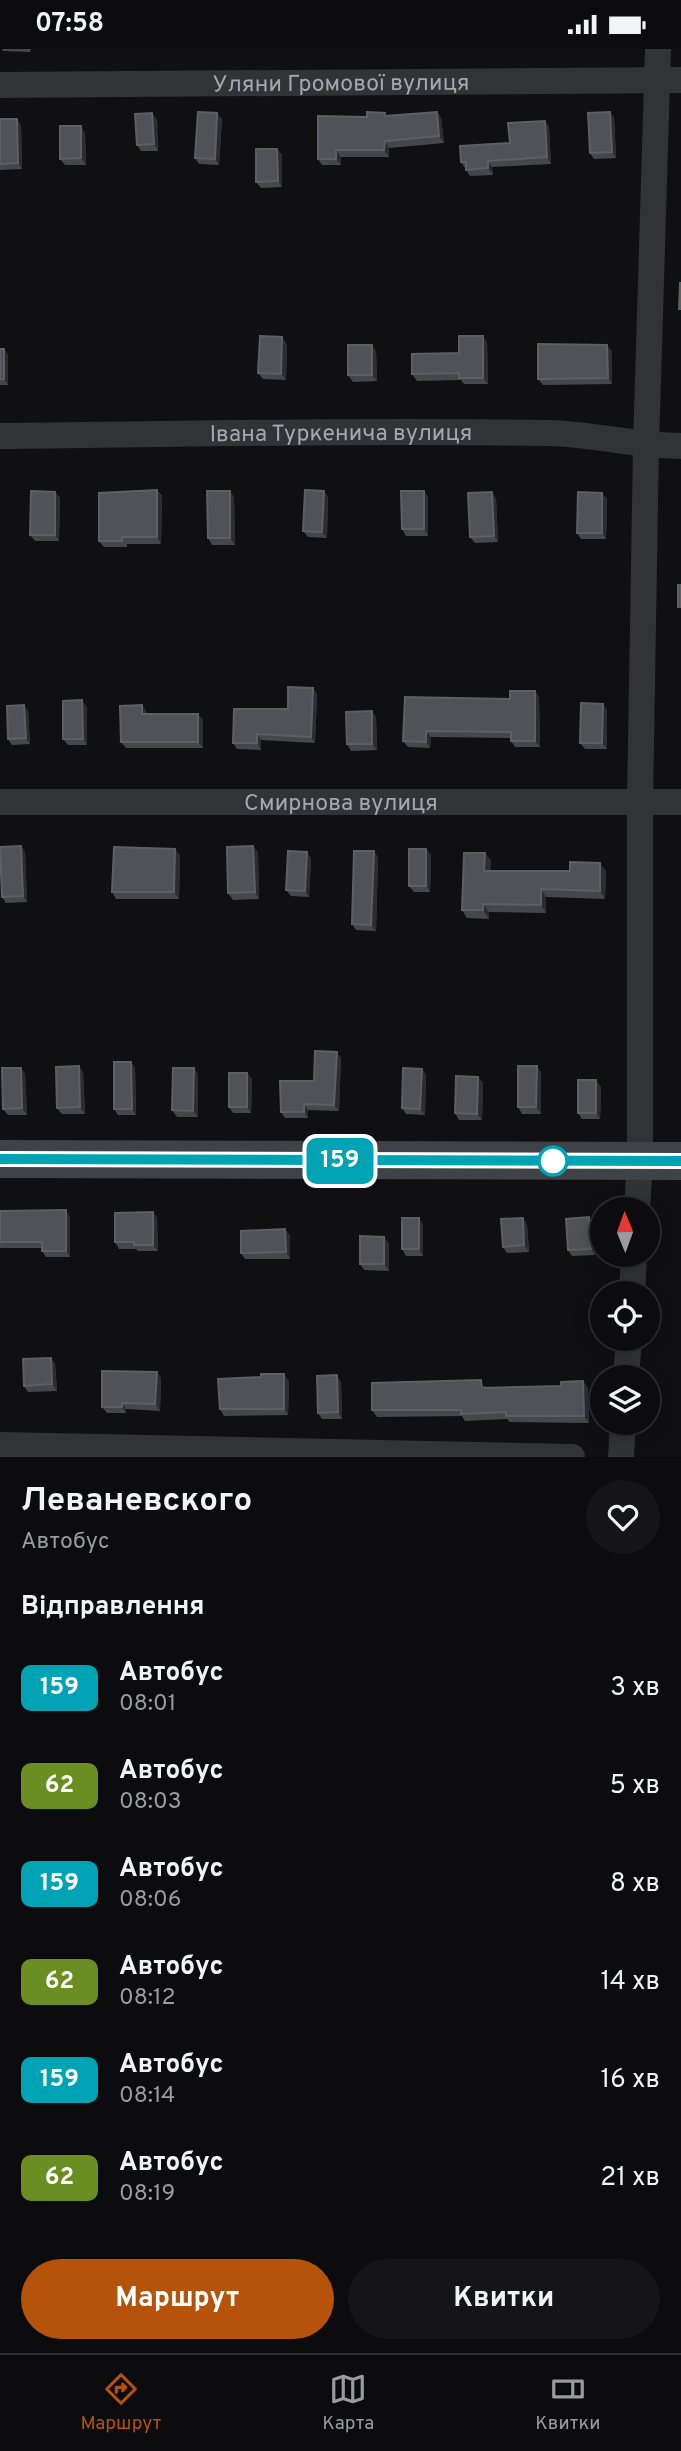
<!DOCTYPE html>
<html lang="uk">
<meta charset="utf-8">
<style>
:root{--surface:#0c0c0e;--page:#151517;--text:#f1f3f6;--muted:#9a9b9e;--line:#2c2c2e;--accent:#b45309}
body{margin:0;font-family:Overpass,sans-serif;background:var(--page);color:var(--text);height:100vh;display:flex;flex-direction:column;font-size:26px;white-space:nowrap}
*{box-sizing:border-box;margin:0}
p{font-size:23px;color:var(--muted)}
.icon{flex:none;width:38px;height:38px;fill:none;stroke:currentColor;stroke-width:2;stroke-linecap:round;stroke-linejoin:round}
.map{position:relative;height:1408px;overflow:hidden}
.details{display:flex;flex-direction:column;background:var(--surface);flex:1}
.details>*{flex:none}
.badge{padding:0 14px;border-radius:10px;font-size:24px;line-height:46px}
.needle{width:46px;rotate:359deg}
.controls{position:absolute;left:590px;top:1148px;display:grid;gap:14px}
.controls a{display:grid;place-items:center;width:70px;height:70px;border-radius:50%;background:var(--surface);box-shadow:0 4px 18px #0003,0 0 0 2px var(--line);font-size:35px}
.map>.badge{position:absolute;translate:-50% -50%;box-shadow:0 0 0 4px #fff}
h2{padding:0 21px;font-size:26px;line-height:63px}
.round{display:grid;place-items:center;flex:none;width:74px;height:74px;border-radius:37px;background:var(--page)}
.summary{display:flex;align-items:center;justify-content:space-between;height:119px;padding:0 21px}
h1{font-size:33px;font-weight:700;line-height:52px}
.cta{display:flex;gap:14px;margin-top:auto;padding:14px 21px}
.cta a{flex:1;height:80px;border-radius:42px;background:var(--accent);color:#fff;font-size:28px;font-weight:700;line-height:80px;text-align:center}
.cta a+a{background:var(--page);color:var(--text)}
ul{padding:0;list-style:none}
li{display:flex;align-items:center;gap:21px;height:98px;padding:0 21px}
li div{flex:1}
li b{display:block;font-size:26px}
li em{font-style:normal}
li .badge{min-width:77px;font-weight:700;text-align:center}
.status{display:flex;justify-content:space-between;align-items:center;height:49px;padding:0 35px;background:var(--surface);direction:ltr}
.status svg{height:19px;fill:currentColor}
.tab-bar{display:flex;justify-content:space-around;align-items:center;height:98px;border-top:2px solid var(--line);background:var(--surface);font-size:19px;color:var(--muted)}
.tab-bar a{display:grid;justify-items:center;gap:4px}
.tab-bar .on{color:var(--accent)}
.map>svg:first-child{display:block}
</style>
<div class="status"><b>07:58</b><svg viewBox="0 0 49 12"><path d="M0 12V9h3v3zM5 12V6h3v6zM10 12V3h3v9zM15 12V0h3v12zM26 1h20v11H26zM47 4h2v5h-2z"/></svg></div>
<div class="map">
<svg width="681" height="1408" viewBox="0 0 681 1408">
<rect width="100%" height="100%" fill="#101012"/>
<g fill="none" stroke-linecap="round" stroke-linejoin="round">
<g stroke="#313336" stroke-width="26">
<path id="s1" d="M0 36 681 31"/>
<path id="s2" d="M0 387C183 385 366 381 549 384 594 385 636 397 681 397"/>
<path id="s3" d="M0 753H681"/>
<path d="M637 1160 640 1112V753L646 397 658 0"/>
<path d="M632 1244 634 1206"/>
<path d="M626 1328 629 1290"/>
<path d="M0 1396 572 1408"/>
<path d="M621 1408 623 1374"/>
</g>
<path stroke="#3f4246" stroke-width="38" d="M0 1110 681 1112"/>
</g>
<g fill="#46474d">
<path d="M2 0H31L30 3 3 2Z"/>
<path d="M437 63 441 69 444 94 389 99V108H341V116H322L318 110 367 68 388 67Z"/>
<path d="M610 63 614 69 616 109 594 110 590 104Z"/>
<path d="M152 64 157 71 158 102H141L137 96Z"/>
<path d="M0 70 21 76 22 120 0 121Z"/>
<path d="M222 70 219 116 199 115 195 109Z"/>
<path d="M545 72 549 78 551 115 492 118 493 126 470 127 461 113 510 94Z"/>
<path d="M85 84 86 116H65L60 110Z"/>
<path d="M277 100 282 106V138L261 139 256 133Z"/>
<path d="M483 287 487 294 488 335H464L461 331 417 332 412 325 459 304Z"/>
<path d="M287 295 286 331 263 330 258 324Z"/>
<path d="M0 300H4L8 306V336H0Z"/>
<path d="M376 302 377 332 353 333 348 326Z"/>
<path d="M612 302V335L543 336 538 330Z"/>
<path d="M157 441 162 447 161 495H127V498H104L99 492Z"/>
<path d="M324 442 328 448 327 489 308 488 303 482Z"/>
<path d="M424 442 428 448V487H406L402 480Z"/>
<path d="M55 443 60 449 59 492H35L30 486Z"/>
<path d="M492 443 496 450 498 493 475 494 470 488Z"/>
<path d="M602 444 607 450 606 490H581L577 484Z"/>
<path d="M234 448 235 496H212L208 489Z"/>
<path d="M313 639 317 645 315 694 261 691V701L237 700 233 694 288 660Z"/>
<path d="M535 642 539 648 540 698H515L511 692V689L431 688 430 699 408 698 403 692Z"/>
<path d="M603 655 607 661V700H585L580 694Z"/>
<path d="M24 656 28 662 30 695 12 696 8 690Z"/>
<path d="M142 656 146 662 147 665H198L203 671V699H126L121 693Z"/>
<path d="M87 658V696H68L63 690Z"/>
<path d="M372 662 376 669 377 701 351 702 347 695Z"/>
<path d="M21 797 25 803 27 853 6 854 2 848Z"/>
<path d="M426 800 431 806 430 843H414L409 837Z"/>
<path d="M374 802 378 809 376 882 356 881 352 875Z"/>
<path d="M258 803 259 850 233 851 228 844Z"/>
<path d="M307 803 311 810 309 848 291 847 286 841Z"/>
<path d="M485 804 491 812 490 822H606L605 850 546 848V864L489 863V870L467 869 462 861Z"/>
<path d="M180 806 179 850H116L112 843Z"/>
<path d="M341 1009 339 1062 308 1061V1069H285L281 1063 314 1032Z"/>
<path d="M131 1013 135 1019 136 1066H118L114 1060Z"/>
<path d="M21 1019 25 1025 27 1066H8L3 1060Z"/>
<path d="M194 1019 198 1026V1068H177L172 1061Z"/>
<path d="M422 1020 426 1026 425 1066 406 1065 402 1059Z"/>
<path d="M83 1023 85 1065H62L57 1059Z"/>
<path d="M541 1023V1065H522L518 1058Z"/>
<path d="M247 1024 252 1030 251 1064H233L229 1058Z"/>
<path d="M478 1028 483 1034 482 1071H459L455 1064Z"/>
<path d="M601 1038 600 1070H582L578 1064Z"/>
<path d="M0 1162 70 1168V1208H46L42 1202V1199H0Z"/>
<path d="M153 1163 157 1169 158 1202H138L136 1200H119L115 1193Z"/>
<path d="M589 1168 593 1175 595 1206 572 1207 568 1201Z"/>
<path d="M523 1169 527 1176 529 1203 507 1204 503 1198Z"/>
<path d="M423 1175V1207H406L402 1200Z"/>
<path d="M290 1186V1210H245L241 1204Z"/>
<path d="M389 1194V1222L364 1221 360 1215Z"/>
<path d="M51 1309 55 1315 57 1342 28 1343 24 1337Z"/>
<path d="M157 1323 161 1329 160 1362 126 1360V1364H107L102 1358Z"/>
<path d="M289 1332 288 1366 224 1367 220 1360Z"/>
<path d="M583 1332 588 1339 589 1374 510 1373 507 1370 465 1372 462 1367 377 1368 372 1361 486 1337V1339L561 1337Z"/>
<path d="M341 1333 342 1370H322L318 1364Z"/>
</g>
<g fill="#2c2d31">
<path d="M437 63 441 69 444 94 439 87Z"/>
<path d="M610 63 614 69 616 109 612 103Z"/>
<path d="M152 64 157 71 158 102 154 95Z"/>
<path d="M217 64 222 70 219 116 215 110Z"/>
<path d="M17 70 21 76 22 120 18 114Z"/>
<path d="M545 72 549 78 551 115 547 108Z"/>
<path d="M81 77 85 84 86 116 81 109Z"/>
<path d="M385 92 389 99V108L384 101Z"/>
<path d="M277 100 282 106V138L278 132Z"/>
<path d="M336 101 341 108V116L336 110Z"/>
<path d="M488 112 492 118 493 126 488 119Z"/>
<path d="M483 287 487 294 488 335 483 329Z"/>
<path d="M282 288 287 295 286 331 281 325Z"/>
<path d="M372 296 376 302 377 332 372 326Z"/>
<path d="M607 296 612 302V335L608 329Z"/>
<path d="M4 300 8 306V336L4 330Z"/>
<path d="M157 441 162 447 161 495 157 488Z"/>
<path d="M230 442 234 448 235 496 230 489Z"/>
<path d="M324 442 328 448 327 489 322 483Z"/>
<path d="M424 442 428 448V487L424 480Z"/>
<path d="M55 443 60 449 59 492 55 486Z"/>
<path d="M492 443 496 450 498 493 494 487Z"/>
<path d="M602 444 607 450 606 490 602 484Z"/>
<path d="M313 639 317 645 315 694 311 688Z"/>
<path d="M535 642 539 648 540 698 535 692Z"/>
<path d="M82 651 87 658V696L83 690Z"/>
<path d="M603 655 607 661V700L602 694Z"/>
<path d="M24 656 28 662 30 695 26 689Z"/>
<path d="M142 656 146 662 147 671 142 665Z"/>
<path d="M372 662 376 669 377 701 372 695Z"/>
<path d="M198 665 203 671V699L198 693Z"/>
<path d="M426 682 431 688 430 699 426 693Z"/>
<path d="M257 685 261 691V701L257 694Z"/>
<path d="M21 797 25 803 27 853 23 847Z"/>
<path d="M253 797 258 803 259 850 255 843Z"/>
<path d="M175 800 180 806 179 850 174 843Z"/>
<path d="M426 800 431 806 430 843 426 837Z"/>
<path d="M374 802 378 809 376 882 371 876Z"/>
<path d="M307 803 311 810 309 848 305 842Z"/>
<path d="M485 804 491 812 490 830 484 822Z"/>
<path d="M600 814 606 822 605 850 600 842Z"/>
<path d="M541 840 546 848V864L541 856Z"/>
<path d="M483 855 489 863V870L483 861Z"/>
<path d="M337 1003 341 1009 339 1062 334 1056Z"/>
<path d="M131 1013 135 1019 136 1066 132 1060Z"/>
<path d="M79 1017 83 1023 85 1065 80 1058Z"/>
<path d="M537 1017 541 1023V1065L536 1058Z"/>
<path d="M21 1019 25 1025 27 1066 22 1059Z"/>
<path d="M194 1019 198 1026V1068L193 1062Z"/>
<path d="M422 1020 426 1026 425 1066 420 1060Z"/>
<path d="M247 1024 252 1030 251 1064 247 1058Z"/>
<path d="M478 1028 483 1034 482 1071 477 1065Z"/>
<path d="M596 1031 601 1038 600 1070 596 1064Z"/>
<path d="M304 1055 308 1061V1069L304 1063Z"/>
<path d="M66 1161 70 1168V1208L66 1202Z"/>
<path d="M153 1163 157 1169 158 1202 153 1196Z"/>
<path d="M589 1168 593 1175 595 1206 591 1200Z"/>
<path d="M419 1169 423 1175V1207L419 1200Z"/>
<path d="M523 1169 527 1176 529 1203 524 1196Z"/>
<path d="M285 1180 290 1186V1210L286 1203Z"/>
<path d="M384 1188 389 1194V1222L384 1215Z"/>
<path d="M51 1309 55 1315 57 1342 52 1335Z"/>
<path d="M157 1323 161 1329 160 1362 155 1355Z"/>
<path d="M284 1325 289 1332 288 1366 284 1360Z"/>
<path d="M337 1326 341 1333 342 1370 338 1363Z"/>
<path d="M583 1332 588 1339 589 1374 584 1367Z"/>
<path d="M122 1354 126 1360V1364L122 1358Z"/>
</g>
<g fill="#505258" stroke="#5d5f66" stroke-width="2">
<path d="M198 63 217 64 215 110 195 109Z"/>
<path d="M367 63 385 64V67L437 63 439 87 385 92 384 101H336V110H318V67L367 68Z"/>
<path d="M610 63 612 103 590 104 588 64Z"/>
<path d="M152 64 154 95 137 96 135 65Z"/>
<path d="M0 70H17L18 114 0 115Z"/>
<path d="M545 72 547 108 488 112V119L466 121V113H461L460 97 510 94 508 74Z"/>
<path d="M60 77H81V109L60 110Z"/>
<path d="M256 100H277L278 132 256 133Z"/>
<path d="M680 234H681V260H679Z"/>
<path d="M260 287 282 288 281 325 258 324Z"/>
<path d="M459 287H483V329H459V324L412 325V305L459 304Z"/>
<path d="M538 295 607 296 608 329 538 330Z"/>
<rect x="348" y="296" width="24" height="30"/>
<rect x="0" y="300" width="4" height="30"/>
<path d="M157 441V488H122V492H99V444Z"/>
<path d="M305 441 324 442 322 483 303 482Z"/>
<path d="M31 442 55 443V486H30Z"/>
<path d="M207 442H230V489H208Z"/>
<path d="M401 442H424V480H402Z"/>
<path d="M492 443 494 487 470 488 468 444Z"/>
<path d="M578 443 602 444V484H577Z"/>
<rect x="678" y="536" width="3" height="22"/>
<path d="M288 638 313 639 311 688 257 685V694H233L234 660H288Z"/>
<path d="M510 642H535V692H511V683L426 682V693L403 692 405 648 510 650Z"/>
<path d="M82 651 83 690H63V652Z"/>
<path d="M581 654 603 655 602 694H580Z"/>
<path d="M24 656 26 689 8 690 7 657Z"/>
<path d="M142 656V665H198V693H121L120 657Z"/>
<path d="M372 662V695H347L346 663Z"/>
<path d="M21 797 23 847 2 848 0 798Z"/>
<path d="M253 797 255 843 228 844 227 798Z"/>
<path d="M114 798 175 800 174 843H112Z"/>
<rect x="409" y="800" width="17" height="37"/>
<path d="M288 802 307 803 305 842 286 841Z"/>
<path d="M354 802H374L371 876 352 875Z"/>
<path d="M464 804H485L484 822H570V813L600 814V842L541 840V856L483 855V861H462Z"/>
<path d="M315 1002 337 1003 334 1056 304 1055V1063H281L280 1032H314Z"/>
<path d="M114 1013H131L132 1060H114Z"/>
<path d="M79 1017 80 1058 57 1059 56 1018Z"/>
<path d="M518 1017H537L536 1058H518Z"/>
<path d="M2 1019H21L22 1059 3 1060Z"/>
<path d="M173 1019H194L193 1062 172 1061Z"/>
<path d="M403 1019 422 1020 420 1060 402 1059Z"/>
<rect x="229" y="1024" width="18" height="34"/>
<path d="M456 1027 478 1028 477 1065 455 1064Z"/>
<rect x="578" y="1031" width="18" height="33"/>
<path d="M66 1161V1202H42V1193H0V1162Z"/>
<path d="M153 1163V1196H134V1193H115V1164Z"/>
<path d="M589 1168 591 1200 568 1201 566 1170Z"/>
<rect x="402" y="1169" width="17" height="31"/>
<path d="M523 1169 524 1196 503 1198 501 1170Z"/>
<path d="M285 1180 286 1203 241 1204V1182Z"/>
<path d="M360 1187 384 1188V1215H360Z"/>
<path d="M51 1309 52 1335 24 1337 23 1310Z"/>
<path d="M102 1322 157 1323 155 1355 122 1354V1358H102Z"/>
<path d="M261 1325H284V1360H220L218 1330 261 1328Z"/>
<path d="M337 1326 338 1363 318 1364 317 1327Z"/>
<path d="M481 1331 482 1339 561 1337V1333L583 1332 584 1367H506V1363L461 1365V1361H372V1334Z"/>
</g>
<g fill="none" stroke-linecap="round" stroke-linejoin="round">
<defs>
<path id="line" d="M0 1110 681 1112"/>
</defs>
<use href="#line" stroke="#fff" stroke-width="16"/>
<use href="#line" stroke="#00a3b4" stroke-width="10"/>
</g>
<circle fill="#fff" stroke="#00a3b4" stroke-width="3.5" cx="553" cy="1112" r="14"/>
<g text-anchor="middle" stroke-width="7" stroke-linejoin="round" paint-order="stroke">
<g font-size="23" fill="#a2a8b2" stroke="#0b0b0d">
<text dy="8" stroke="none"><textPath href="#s1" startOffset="341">Уляни Громової вулиця</textPath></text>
<text dy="8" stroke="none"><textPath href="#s2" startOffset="341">Івана Туркенича вулиця</textPath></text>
<text dy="8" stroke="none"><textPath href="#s3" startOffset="341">Смирнова вулиця</textPath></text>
</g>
</g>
</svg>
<div class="controls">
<a><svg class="needle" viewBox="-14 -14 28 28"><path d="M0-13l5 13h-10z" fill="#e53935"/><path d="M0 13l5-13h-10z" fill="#9a9b9e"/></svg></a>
<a><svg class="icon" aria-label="locate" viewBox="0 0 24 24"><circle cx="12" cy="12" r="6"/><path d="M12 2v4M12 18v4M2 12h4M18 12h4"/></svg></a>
<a><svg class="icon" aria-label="layers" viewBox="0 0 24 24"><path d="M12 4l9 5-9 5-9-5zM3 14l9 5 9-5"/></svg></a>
</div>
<b class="badge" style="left:340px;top:1112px;background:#00a3b4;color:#fff">159</b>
</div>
<section class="details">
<div class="summary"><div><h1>Леваневского</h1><p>Автобус</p></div><a class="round"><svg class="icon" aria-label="heart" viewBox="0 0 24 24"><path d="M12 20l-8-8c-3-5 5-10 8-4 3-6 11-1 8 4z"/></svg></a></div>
<h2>Відправлення</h2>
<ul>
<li><span class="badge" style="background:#00a3b4;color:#fff">159</span><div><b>Автобус</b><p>08:01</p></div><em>3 хв</em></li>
<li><span class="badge" style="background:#6b8e23;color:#fff">62</span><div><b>Автобус</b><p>08:03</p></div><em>5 хв</em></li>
<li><span class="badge" style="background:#00a3b4;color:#fff">159</span><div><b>Автобус</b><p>08:06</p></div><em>8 хв</em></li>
<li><span class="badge" style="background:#6b8e23;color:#fff">62</span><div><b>Автобус</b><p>08:12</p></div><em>14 хв</em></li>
<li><span class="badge" style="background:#00a3b4;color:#fff">159</span><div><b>Автобус</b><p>08:14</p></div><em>16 хв</em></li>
<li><span class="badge" style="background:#6b8e23;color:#fff">62</span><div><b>Автобус</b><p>08:19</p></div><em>21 хв</em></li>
</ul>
<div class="cta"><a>Маршрут</a><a>Квитки</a></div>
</section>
<nav class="tab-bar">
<a class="on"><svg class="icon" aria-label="directions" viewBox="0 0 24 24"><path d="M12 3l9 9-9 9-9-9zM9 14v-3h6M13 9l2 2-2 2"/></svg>Маршрут</a>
<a><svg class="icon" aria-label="map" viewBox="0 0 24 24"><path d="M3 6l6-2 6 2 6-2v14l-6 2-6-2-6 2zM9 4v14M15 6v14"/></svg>Карта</a>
<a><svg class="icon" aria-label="tickets" viewBox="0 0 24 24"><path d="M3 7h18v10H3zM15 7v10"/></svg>Квитки</a>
</nav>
